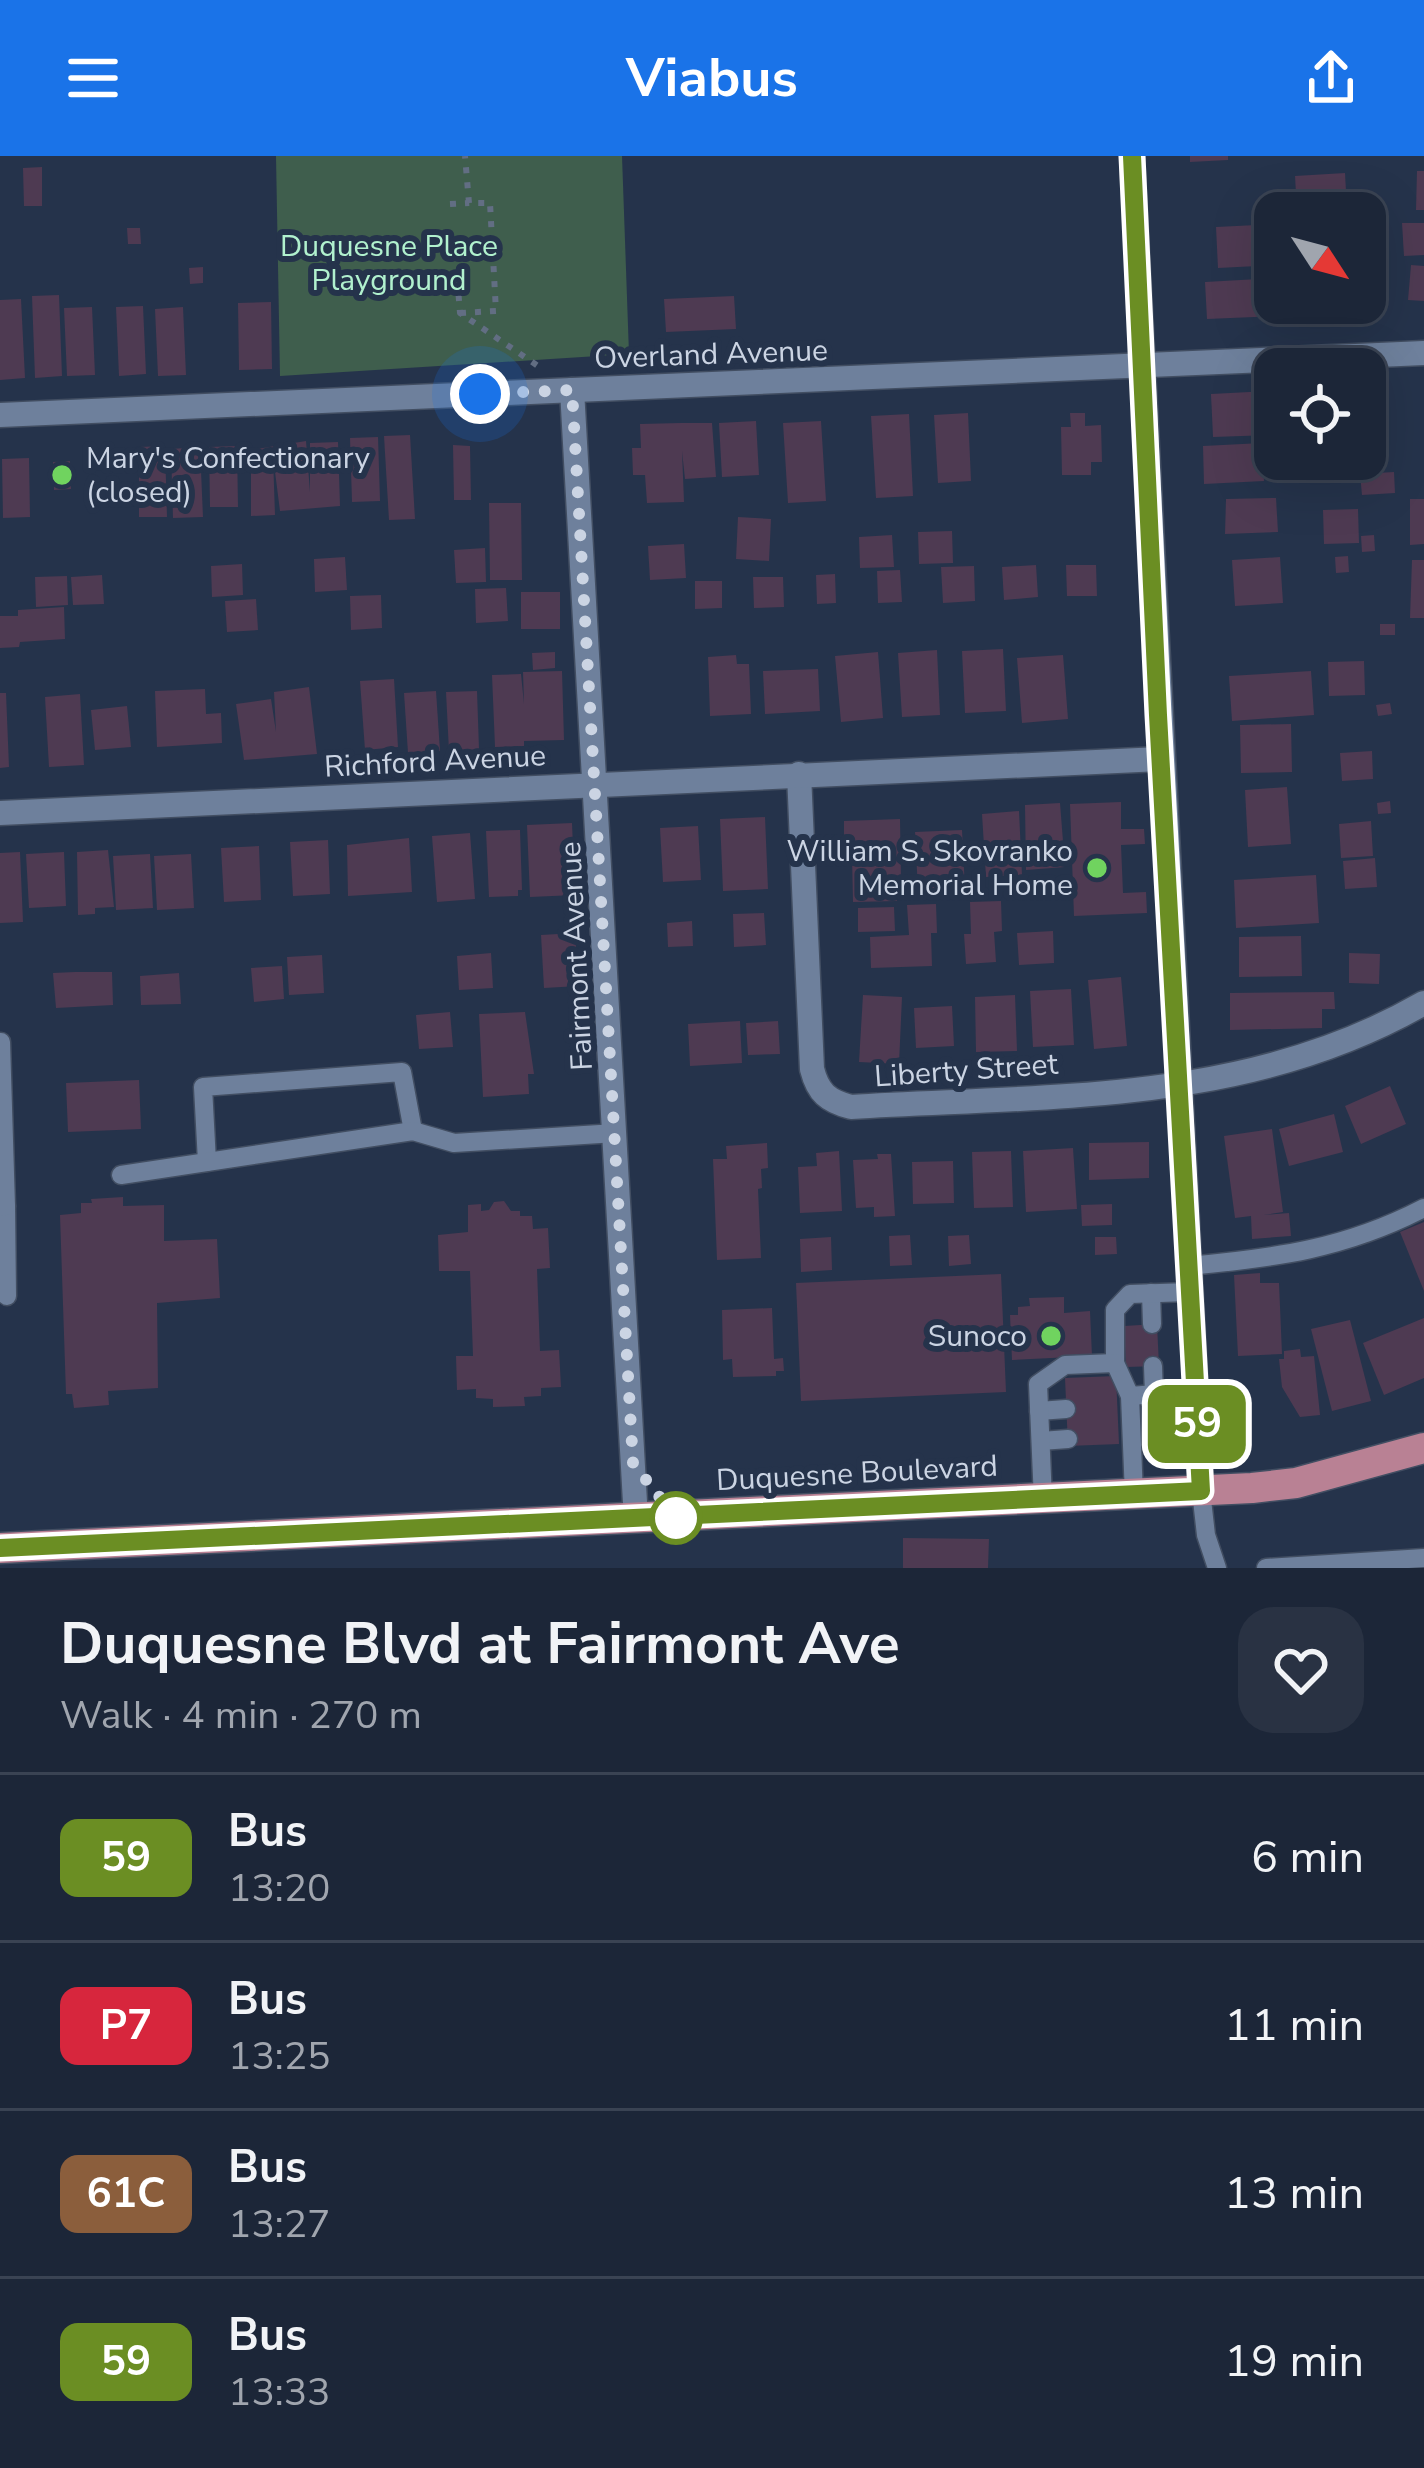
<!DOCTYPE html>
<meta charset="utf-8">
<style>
:root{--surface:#1c2638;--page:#293243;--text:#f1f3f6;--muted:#a0a5ae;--line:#3a4353;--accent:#1a73e8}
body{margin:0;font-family:"Nunito Sans",sans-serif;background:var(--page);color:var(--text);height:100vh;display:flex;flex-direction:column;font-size:45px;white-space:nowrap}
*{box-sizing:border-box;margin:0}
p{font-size:39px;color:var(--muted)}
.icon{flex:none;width:66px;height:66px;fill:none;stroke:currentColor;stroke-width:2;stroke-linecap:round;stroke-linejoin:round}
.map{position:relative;height:1412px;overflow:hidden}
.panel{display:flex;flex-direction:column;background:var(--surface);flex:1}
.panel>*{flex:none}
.badge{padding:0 24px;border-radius:18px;font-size:42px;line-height:78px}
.needle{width:78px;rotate:126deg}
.fabs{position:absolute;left:1254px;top:36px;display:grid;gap:24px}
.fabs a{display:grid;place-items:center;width:132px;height:132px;border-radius:24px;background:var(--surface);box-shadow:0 12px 48px #0002,0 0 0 3px var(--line);font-size:60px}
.you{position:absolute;width:60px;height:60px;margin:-30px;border:9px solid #fff;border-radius:50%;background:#1a73e8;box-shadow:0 0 0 18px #1a73e833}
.map>.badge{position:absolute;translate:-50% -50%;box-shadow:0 0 0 6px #fff}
.round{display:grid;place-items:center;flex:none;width:126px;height:126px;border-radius:36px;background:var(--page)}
.summary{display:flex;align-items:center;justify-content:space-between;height:204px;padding:0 60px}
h1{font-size:57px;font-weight:700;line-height:90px}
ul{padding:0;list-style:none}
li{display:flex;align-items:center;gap:36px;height:168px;padding:0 60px;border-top:3px solid var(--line)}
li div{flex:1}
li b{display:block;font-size:45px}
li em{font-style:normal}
li .badge{min-width:132px;font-weight:700;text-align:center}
header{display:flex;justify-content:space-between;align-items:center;height:156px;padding:0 60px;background:var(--accent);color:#fff;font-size:54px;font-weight:700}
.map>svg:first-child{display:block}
</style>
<header><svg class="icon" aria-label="menu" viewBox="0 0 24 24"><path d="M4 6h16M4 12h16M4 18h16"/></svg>Viabus<svg class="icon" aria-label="share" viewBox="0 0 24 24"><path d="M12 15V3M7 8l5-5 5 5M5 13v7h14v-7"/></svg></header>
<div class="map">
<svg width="1424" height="1412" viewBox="0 0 1424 1412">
<rect width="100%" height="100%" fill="#25334b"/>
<path fill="#3f5e4d" d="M276 0H622L629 198 280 220Z"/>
<g fill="#4e3a52">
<path d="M1190 0H1228V4L1190 6Z"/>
<path d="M42 11V50H24L23 12Z"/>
<path d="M1417 15H1424V54H1416Z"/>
<path d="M1345 17 1347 53 1297 55 1295 20Z"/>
<path d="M1402 67H1424V99L1404 100Z"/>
<path d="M1275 68V109L1218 112 1216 71Z"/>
<path d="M127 72H140L141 88H128Z"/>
<path d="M1411 109 1424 110V145L1408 144Z"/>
<path d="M203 111V127L190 128 189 112Z"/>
<path d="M1275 122V147H1298L1299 159 1207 163 1205 126Z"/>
<path d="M59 139 62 220 35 222 32 140Z"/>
<path d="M734 140 736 173 666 176 664 143Z"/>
<path d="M21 143 25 222 0 224V144Z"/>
<path d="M271 146 272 213 239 214 238 147Z"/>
<path d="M143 150 146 218 119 220 116 151Z"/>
<path d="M92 151 95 219 67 220 64 152Z"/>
<path d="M183 151 186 219 158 220 155 153Z"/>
<path d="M1269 235 1271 279 1213 281 1211 238Z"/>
<path d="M1365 246H1374L1375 279H1365Z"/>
<path d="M968 257 971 325 938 327 934 259Z"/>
<path d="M1070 257H1085V270L1101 269 1102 306H1091V319H1062L1061 271H1071Z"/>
<path d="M909 258 913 340 876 342 871 260Z"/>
<path d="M756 265 759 319 722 321 719 267Z"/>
<path d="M821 265 826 345 788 347 783 267Z"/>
<path d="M681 267H712L716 321 685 323 682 295 684 346 647 347 645 319H633L632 292H641L640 268Z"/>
<path d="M410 279 415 363 389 364 384 280Z"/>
<path d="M378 281 380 345 352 346 350 282Z"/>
<path d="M306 285 310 336V287L338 286 340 350 280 355 273 300 275 359 251 360V294Z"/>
<path d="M1262 287 1264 325 1204 328 1203 290Z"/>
<path d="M453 289 470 290 471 344H454Z"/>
<path d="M165 290 167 361H139V291Z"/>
<path d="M237 290 238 351H210L209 291Z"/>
<path d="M200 291 203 361 173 362 171 293Z"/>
<path d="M29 302 30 361 3 362 2 303Z"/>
<path d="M70 305 71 333 54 334 53 306Z"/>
<path d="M1394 316 1395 337 1362 339 1360 318Z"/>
<path d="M1276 342 1278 376 1225 378 1226 343Z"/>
<path d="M1410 343H1424V388L1410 389Z"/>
<path d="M489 347H521L522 424H490Z"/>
<path d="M1358 353 1359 387 1324 388 1323 354Z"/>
<path d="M738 361 771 363 769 405 736 403Z"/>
<path d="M952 375 953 407 919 408 918 376Z"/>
<path d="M892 379 894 411 860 412 859 381Z"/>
<path d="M1374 379 1375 395 1362 396 1361 380Z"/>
<path d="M684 388 686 422 650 424 648 390Z"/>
<path d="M485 392 486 426 456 427 454 394Z"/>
<path d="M1348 400 1349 416 1336 417 1335 401Z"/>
<path d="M345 401 347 434 315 436 314 403Z"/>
<path d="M1280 401 1283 447 1235 450 1232 404Z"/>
<path d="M1412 404H1424V462H1410Z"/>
<path d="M242 408 243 439 212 441 211 410Z"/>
<path d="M1036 409 1038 441 1004 444 1002 411Z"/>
<path d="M1066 409H1096L1097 440H1067Z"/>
<path d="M974 410 975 445 943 447 941 411Z"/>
<path d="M900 414 902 446 878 447 877 415Z"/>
<path d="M835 418 836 447 817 448 816 419Z"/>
<path d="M102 419 104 448 73 449 71 421Z"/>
<path d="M67 420 68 449 36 451 35 421Z"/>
<path d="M753 421H783L784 451 754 452Z"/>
<path d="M695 425H722V452L695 453Z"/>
<path d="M506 432 508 465 476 467 475 433Z"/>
<rect x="521" y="436" width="39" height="37"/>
<path d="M381 439 382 472 351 474 350 440Z"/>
<path d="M256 443 258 474 227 476 225 445Z"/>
<path d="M64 451 65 483 20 486 19 491 0 492V460H18V454Z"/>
<rect x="1380" y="468" width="15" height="11"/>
<path d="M1003 493 1006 555 965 557 962 495Z"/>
<path d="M937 494 940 559 902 561 898 497Z"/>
<path d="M555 496V512L533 514 532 497Z"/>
<path d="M878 496 883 562 841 566 835 500Z"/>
<path d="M736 499 737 508H749L751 558 710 560 708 501Z"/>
<path d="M1063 499 1068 563 1022 567 1017 502Z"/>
<path d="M1364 505 1365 539 1329 540 1328 506Z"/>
<path d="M818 513 820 555 765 558 763 515Z"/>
<path d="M562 515 564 584 524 585V590L495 591 492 519 521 518 524 548 523 516Z"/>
<path d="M1311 515 1314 559 1232 565 1229 520Z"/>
<path d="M394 523 398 591 365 594 360 525Z"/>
<path d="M309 531 317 598 244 604 236 548 271 543 276 576 274 536Z"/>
<path d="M205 533 206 558 221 557 222 587 157 591 155 535Z"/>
<path d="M436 535 440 595 408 597 404 537Z"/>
<path d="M477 535 479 593 449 595 446 536Z"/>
<path d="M0 537H6L9 611 0 612Z"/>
<path d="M80 538 84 609 49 611 45 541Z"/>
<path d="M1390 547 1392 558 1378 560 1376 549Z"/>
<path d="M127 550 131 591 95 594 91 554Z"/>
<path d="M1291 568 1292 616 1241 617 1240 569Z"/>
<path d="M1372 595 1373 623 1342 625 1340 597Z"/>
<path d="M1287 631 1291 688 1248 691 1245 634Z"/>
<path d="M1390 645 1391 657 1378 658 1377 647Z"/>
<path d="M1121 646V673H1144L1145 688 1121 689 1123 737 1146 736 1147 757 1074 760 1070 648Z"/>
<path d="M1060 647 1065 711 1026 714 1025 649Z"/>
<path d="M1019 655 1022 719 986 721 982 658Z"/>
<path d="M765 661 768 733 723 735 720 663Z"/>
<path d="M900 663 901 723H896L897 745 853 746 852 700H844V665Z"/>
<path d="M1371 665 1373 700 1341 702 1339 668Z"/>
<path d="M572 667 575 739 530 741 527 669Z"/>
<path d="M698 670 701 724 663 726 660 672Z"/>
<path d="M520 674 522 734H518V740L489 741 486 675Z"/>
<path d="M962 674 965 733 918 735 915 676Z"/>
<path d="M470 677 475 743 437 746 432 680Z"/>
<path d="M409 682 412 736 348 740 347 689Z"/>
<path d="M328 684 330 738 293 740 290 686Z"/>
<path d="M259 690 261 744 224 746 221 692Z"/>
<path d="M108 694 114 751 95 752V758L78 759 77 696Z"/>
<path d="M20 696 23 766 0 767V697Z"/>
<path d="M64 696 66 750 29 752 26 698Z"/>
<path d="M150 698 153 752 116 754 113 700Z"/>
<path d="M191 698 194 752 157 754 154 700Z"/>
<path d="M1375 702 1377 731 1345 733 1343 705Z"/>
<path d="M1316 719 1319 767 1236 772 1234 724Z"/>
<path d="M1001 745 1002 775 994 776 996 806 966 808 964 778H971L970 746Z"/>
<path d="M936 748 937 777H931L932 810 871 812 870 781 909 779 907 749Z"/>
<path d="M894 751 895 775 858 776V752Z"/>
<path d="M764 757 766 789 734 791 733 758Z"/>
<path d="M692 765 693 790 668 791 667 767Z"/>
<path d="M1053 775 1054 807 1019 809 1017 777Z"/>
<path d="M575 777 579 830 544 832 541 779Z"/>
<path d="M1301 780 1302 820 1239 821V781Z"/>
<path d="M491 797 493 832 459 834 457 800Z"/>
<path d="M1349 797 1380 798 1379 828 1349 827Z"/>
<path d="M322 799 324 837 289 839 287 801Z"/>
<path d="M282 810 284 843 254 846 251 812Z"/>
<path d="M75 816H112L113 849 56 852 53 817Z"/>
<path d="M179 817 181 848 141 849 140 820Z"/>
<path d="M1121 821 1127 890 1094 893 1088 824Z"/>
<path d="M1071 833 1074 889 1033 891 1030 835Z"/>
<path d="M1334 836 1335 853H1322V872L1230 874V837Z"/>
<path d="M863 839 902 841 899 908 859 906Z"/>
<path d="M1015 839 1017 895 976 896 975 841Z"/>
<path d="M952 850 954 890 916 892 914 852Z"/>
<path d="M450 856 453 891 419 893 416 859Z"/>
<path d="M525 856 534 918H528L529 938 483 941 479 858Z"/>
<path d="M740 865 742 907 690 910 688 868Z"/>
<path d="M778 865 780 898 748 899 746 867Z"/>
<path d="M139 924 141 973 68 976 66 927Z"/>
<path d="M1390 930 1406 968 1361 988 1345 950Z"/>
<path d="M1334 958 1343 996 1289 1010 1279 973Z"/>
<path d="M1272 973 1283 1056 1263 1059 1289 1057 1291 1080 1252 1083 1251 1060 1235 1062 1224 980Z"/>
<path d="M1149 986V1022L1089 1024V987Z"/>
<path d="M767 987 768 1012 761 1013 762 1032 758 1033 761 1102 717 1104 713 1003H727L726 990Z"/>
<path d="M1073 992 1077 1053 1026 1056 1023 995Z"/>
<path d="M839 995 842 1055 800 1057 798 1011 817 1010 816 997Z"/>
<path d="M1011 995 1013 1051 974 1052 972 996Z"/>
<path d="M877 998H891L895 1060 874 1061V1051L856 1052 853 1004 878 1003Z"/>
<path d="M953 1005 954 1047 913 1048 912 1006Z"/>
<path d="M123 1041V1050L164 1049V1085L217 1083 220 1142 157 1147 158 1232 108 1235 109 1249 74 1252 72 1238H66L60 1059 81 1057V1047H92L91 1043Z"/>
<path d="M504 1045 511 1055H520V1060H532L533 1073 548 1072 550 1112 537 1113 540 1195 559 1194 561 1231 541 1232V1240L524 1241 525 1250 493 1251V1243L476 1242V1233L457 1234 456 1200H473L470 1115H439L438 1079 468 1076V1049L481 1048V1055L489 1054 494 1046Z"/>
<path d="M1112 1048V1069L1082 1070 1081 1049Z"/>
<path d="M1424 1066V1135L1400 1076Z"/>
<path d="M910 1079 912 1109 890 1110 889 1080Z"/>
<path d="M969 1079 971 1108 949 1110 948 1080Z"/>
<path d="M831 1081 832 1114 801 1116 800 1083Z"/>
<path d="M1095 1081H1116L1117 1098 1095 1099Z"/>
<path d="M1260 1117V1127H1279L1282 1198 1238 1200 1234 1119Z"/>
<path d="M1001 1118 1006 1236 801 1245 796 1127Z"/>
<path d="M1064 1141V1157L1090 1155 1092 1200 1012 1204 1010 1159H1018V1151L1030 1150 1029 1142Z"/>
<path d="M772 1152 774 1203 783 1202 784 1215H776V1220L733 1221 732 1203 723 1204 722 1154Z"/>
<path d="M1424 1162V1222L1384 1239 1363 1187Z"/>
<path d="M1350 1164 1371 1245 1332 1255 1311 1173Z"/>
<path d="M1157 1168 1159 1210 1126 1211 1124 1170Z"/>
<path d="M1300 1193 1301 1201 1314 1200 1320 1259 1300 1261 1282 1231 1279 1203H1284V1195Z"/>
<path d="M1116 1220 1119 1288 1068 1290 1065 1222Z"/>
<path d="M903 1382 989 1383 988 1412H903Z"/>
</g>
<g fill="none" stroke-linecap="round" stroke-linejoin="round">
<defs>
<g id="service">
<path d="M207 1006 203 931 402 916 413 975"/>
<path d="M121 1019 413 975 454 987 616 977"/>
<path d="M6 1050 7 1140"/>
<path d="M0 1051 6 1050 1 886"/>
<path d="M1188 1110C1275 1102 1345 1093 1424 1052"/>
<path d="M1151 1137 1152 1168"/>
<path d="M1153 1210 1154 1239"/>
<path d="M1130 1240 1195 1235"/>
<path d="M1039 1255 1066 1253"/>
<path d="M1041 1285 1068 1283"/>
<path d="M1201 1335 1206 1379 1217 1412"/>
<path d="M1134 1339 1130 1240 1115 1207V1154L1130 1138 1189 1136"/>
<path d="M1043 1344 1038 1228 1065 1209 1115 1207"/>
<path d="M1266 1412 1424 1402"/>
</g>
<g id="minor">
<path d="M572 234 636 1364"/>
<path d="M0 259 1424 197"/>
<path d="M799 618 812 913C818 937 828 945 851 951 1049 939 1247 949 1424 847"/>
<path d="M0 657 1160 603"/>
</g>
<path id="tertiary" d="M1132 0 1201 1335"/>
<path id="primary" d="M0 1392 1252 1332 1296 1327 1424 1292"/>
</defs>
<use href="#service" stroke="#424e62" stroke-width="21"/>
<use href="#minor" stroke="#424e62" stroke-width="27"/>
<use href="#tertiary" stroke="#424e62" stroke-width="27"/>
<use href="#primary" stroke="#424e62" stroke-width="33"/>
<g stroke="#626e83" stroke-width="6" stroke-dasharray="6 9" stroke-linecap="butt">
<path d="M450 48 469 47"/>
<path d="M450 133 458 132 460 157 538 210"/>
<path d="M460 157 496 155 490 47H469L465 0"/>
</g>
<use href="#service" stroke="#6e809c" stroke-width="18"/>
<use href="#minor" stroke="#6e809c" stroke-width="24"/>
<use href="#tertiary" stroke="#6e809c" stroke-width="24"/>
<use href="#primary" stroke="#b98194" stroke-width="30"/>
</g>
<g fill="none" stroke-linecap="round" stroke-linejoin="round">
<defs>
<path id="line" d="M0 1392 1201 1335 1158 559 1132 0"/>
</defs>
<use href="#line" stroke="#fff" stroke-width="27"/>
<use href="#line" stroke="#6b8e23" stroke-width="18"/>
<path stroke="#cbd4e3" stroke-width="12" stroke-dasharray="0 21.6" d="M480 238 572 234 633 1307 676 1362"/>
</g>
<g fill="#70d35f" stroke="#25334b" stroke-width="4.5">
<circle cx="62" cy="319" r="12"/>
<circle cx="1097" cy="712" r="12"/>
<circle cx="1051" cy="1180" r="12"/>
</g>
<circle fill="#fff" stroke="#6b8e23" stroke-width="6" cx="676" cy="1362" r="24"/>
<g text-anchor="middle" stroke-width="12" stroke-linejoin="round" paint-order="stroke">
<g font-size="30" fill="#b1f1ce" stroke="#25334b">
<text x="389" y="100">Duquesne Place<tspan x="389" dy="34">Playground</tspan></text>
</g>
<g font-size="30" fill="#cbd4e3" stroke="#25334b">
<text transform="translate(711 198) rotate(-2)" y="10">Overland Avenue</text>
<text transform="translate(435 605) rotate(-3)" y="10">Richford Avenue</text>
<text transform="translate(576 800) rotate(-93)" y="10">Fairmont Avenue</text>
<text transform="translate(966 914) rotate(-4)" y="10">Liberty Street</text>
<text transform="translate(857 1317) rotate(-3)" y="10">Duquesne Boulevard</text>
</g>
<g font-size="30" fill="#cbd4e3" stroke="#25334b" text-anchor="end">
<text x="86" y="312" text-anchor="start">Mary's Confectionary<tspan x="86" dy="34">(closed)</tspan></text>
<text x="1073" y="705">William S. Skovranko<tspan x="1073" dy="34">Memorial Home</tspan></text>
<text x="1027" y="1190">Sunoco</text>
</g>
</g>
</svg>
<div class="fabs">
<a><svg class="needle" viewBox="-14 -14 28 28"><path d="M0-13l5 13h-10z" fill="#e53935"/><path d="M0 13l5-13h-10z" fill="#a0a5ae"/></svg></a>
<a><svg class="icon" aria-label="locate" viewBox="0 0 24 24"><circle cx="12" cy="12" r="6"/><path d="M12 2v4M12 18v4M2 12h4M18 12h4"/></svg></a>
</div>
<div class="you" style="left:480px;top:238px"></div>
<b class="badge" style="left:1197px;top:1268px;background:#6b8e23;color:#fff">59</b>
</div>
<section class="panel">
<div class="summary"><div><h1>Duquesne Blvd at Fairmont Ave</h1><p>Walk · 4 min · 270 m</p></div><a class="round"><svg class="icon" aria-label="heart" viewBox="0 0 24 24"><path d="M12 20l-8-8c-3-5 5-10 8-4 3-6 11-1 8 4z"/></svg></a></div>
<ul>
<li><span class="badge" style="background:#6b8e23;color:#fff">59</span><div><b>Bus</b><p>13:20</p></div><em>6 min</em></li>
<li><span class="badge" style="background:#d7263d;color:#fff">P7</span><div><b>Bus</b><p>13:25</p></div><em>11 min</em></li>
<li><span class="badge" style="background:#8b5e3c;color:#fff">61C</span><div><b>Bus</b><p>13:27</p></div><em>13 min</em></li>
<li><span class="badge" style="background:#6b8e23;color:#fff">59</span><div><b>Bus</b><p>13:33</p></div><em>19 min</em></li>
</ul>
</section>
